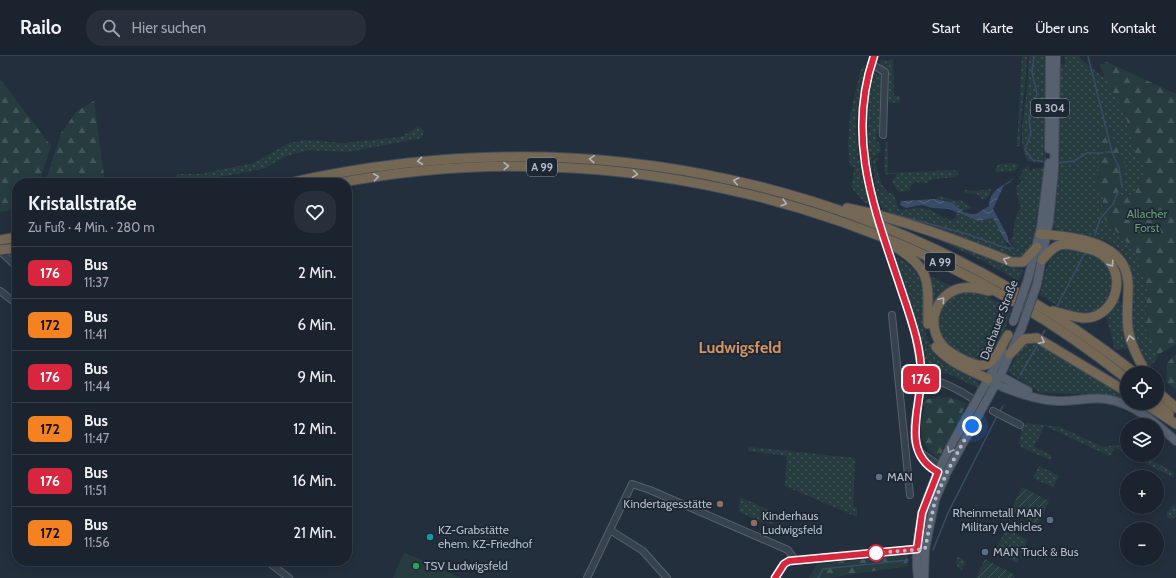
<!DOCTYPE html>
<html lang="de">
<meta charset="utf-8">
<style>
:root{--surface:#1b232e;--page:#282f3a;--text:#f1f3f6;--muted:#a0a4aa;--line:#39404a}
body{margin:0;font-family:Cabin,sans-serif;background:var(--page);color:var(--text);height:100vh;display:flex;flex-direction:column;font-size:15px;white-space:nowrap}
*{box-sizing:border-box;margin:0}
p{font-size:13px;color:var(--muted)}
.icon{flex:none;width:22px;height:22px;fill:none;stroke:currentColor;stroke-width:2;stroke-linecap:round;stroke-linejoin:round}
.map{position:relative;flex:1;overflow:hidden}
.drawer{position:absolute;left:12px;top:122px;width:340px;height:388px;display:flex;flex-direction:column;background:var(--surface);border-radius:16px;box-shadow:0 2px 10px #0003,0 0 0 1px var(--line)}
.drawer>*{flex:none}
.badge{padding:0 8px;border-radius:6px;font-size:14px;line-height:26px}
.fabs{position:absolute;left:1120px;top:310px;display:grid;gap:8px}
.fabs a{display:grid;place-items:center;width:44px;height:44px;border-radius:50%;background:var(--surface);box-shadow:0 2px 10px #0003,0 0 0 1px var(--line);font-size:20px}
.you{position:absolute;width:20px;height:20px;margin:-10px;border:3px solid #fff;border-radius:50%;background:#1a73e8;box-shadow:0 0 0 6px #1a73e833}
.map>.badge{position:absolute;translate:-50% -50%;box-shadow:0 0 0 2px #fff}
.round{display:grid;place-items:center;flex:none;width:42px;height:42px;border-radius:16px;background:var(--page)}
.headline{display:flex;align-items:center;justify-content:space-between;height:68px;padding:0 16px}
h1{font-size:19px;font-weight:700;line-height:30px}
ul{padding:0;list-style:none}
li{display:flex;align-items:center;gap:12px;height:52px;padding:0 16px;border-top:1px solid var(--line)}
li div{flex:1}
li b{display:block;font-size:15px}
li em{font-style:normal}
li .badge{min-width:44px;font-weight:700;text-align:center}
header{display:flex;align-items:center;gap:24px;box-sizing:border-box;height:56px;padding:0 20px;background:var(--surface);border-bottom:1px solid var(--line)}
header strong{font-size:19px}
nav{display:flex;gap:22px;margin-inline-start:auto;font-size:14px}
.search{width:280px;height:36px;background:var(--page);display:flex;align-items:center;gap:10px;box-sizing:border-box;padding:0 14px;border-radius:16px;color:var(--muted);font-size:15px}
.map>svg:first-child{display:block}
</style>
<header>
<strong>Railo</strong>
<div class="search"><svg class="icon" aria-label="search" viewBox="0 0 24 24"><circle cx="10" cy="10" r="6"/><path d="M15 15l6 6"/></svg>Hier suchen</div>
<nav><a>Start</a><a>Karte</a><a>Über uns</a><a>Kontakt</a></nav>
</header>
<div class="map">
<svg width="1176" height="522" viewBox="0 0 1176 522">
<defs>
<pattern id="grass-dots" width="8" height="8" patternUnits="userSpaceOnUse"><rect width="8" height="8" fill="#263c3f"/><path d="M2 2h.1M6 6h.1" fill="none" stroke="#435659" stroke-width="1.8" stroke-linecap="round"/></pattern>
<pattern id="forest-firs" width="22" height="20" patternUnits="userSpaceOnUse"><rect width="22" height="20" fill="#263c3f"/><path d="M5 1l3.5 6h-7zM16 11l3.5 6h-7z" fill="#435659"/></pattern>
<pattern id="garden-furrows" width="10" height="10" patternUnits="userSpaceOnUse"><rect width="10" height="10" fill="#263c3f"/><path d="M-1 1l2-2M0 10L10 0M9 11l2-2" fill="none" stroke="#435659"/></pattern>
<pattern id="water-waves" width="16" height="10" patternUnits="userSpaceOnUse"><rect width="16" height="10" fill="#394c67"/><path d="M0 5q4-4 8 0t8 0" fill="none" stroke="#53647b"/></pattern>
</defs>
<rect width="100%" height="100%" fill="#242f3e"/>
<g fill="url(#grass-dots)">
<path d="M1022 0H1027C1026 30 1020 60 1020 90H1017Z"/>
<path d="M1029 0H1047L1046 103 1043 104 1042 107 1027 105 1022 88V71L1027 34Z"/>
<path d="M1065 0H1079C1082 6 1097 15 1102 21L1105 20 1126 61 1136 99 1147 106 1143 125 1139 128 1134 139 1103 141 1102 160 1136 196 1147 233 1146 275 1157 299 1156 304 1149 311C1142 301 1136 291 1133 278 1127 247 1144 206 1108 186 1100 181 1066 176 1055 173L1052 168 1058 105 1060 8 1065 9Z"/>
<path d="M881 3 886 5 893 3 894 40H900V47L886 46V14L880 9Z"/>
<path d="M865 9C865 17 858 43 857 54 854 87 861 117 869 148L864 146 851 131 855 111 850 110 848 88 850 60 860 15Z"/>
<path d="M879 14 883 16 882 72 877 78 876 85 880 87 881 96 872 102V118C859 99 866 38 872 17L873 16 878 18Z"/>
<path d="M418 71 424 74 422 82 348 96 309 94 286 100 265 112 248 116 182 127 174 125 177 118H200L254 107 289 87 305 84 344 87 401 81Z"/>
<path d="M888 86V117L957 114 958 119C947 125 937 119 926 127L915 126 909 132 910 134 901 136 897 134 892 125 897 117 887 119 884 116 885 87Z"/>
<path d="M877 101 879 104 875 106 881 127 888 137H893L899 153C907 156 914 150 922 152 933 153 941 162 952 164L956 162V157L978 165 994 162 1004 183 1007 186 1006 190 1012 193 1016 191 1010 185 1013 180 1015 163 1020 152 1016 132 1020 126 1026 122 1020 124 1019 121 1023 117 1021 115 1029 109 1030 116 1033 113 1046 111 1031 193 1018 205 884 158 876 137 873 104Z"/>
<path d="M1015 107 1020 110 1014 115 996 116 995 113 999 108Z"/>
<path d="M991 133 990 138 986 143H982L979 139 963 136 965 134 976 135Z"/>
<path d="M940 140 957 145 961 144 972 152 962 155 946 145 937 144 938 141Z"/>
<path d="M942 182 1024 215 1019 225 983 205 941 185Z"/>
<path d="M1059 192C1070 194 1086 194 1095 200 1126 217 1113 264 1081 259 1066 256 1053 247 1040 239 1044 224 1046 201 1059 192Z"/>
<path d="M896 201C942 223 911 259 932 290 943 307 961 315 979 324L978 332 949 318 925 315 922 292Z"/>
<path d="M928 219 953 231 933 253V237Z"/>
<path d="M969 234 983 238 1011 253C1007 268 1000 297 985 305 978 308 972 304 965 301 960 298 954 296 949 292 933 276 931 248 954 238 959 236 965 235 969 234Z"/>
<path d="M1119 243 1124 252 1129 292 1115 294 1106 260Z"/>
<path d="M1034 285 1126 339 1124 344 1100 338 1041 337 1011 318 1009 315 1021 290Z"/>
<path d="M1026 367 1060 371 1103 391 1116 389 1127 392V398L1115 392 1110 400 1045 370 1034 390 1052 400 1050 404 1021 391 1019 386 1022 371Z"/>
<path d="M749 391 855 402 853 451 857 452V461L785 430 787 400 748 395Z"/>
<path d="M1128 399H1141L1172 415 1174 417 1173 421Z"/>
<path d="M1039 410 1059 420 1053 431 1033 422Z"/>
<path d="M740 441 777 458 773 468 757 465 739 455Z"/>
<path d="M1173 449 1176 450V461L1170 463 1167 461V457Z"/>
<path d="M1006 473 1028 484 1017 507 995 495Z"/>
<path d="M958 501 966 506 962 514 957 510 956 504Z"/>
</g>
<g fill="url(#forest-firs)">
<path d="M1107 6 1176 38V289L1157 299 1146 275 1147 233 1136 196 1102 160 1103 141 1096 133 1102 74H1109L1126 109 1119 140 1134 139 1140 127 1143 125 1147 106 1136 99 1126 61 1099 9Z"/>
<path d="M0 23 51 90 39 127H17V154L0 156Z"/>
<path d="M94 45 105 127H45L61 77 77 55Z"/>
<path d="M1176 298V334L1166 326 1167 307Z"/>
<path d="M947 341 967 347 939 402C923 394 916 370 925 355L923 347 927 343Z"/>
<path d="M907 499 908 510 827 522H809L817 508Z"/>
</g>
<g fill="url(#garden-furrows)">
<path d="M1022 431 1049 445 1038 469 1011 454Z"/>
<path d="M985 503 1015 519 1014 522H976Z"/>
</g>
<path fill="#263c3f" d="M404 496 408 498 461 522H393Z"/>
<path fill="url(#water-waves)" d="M1023 113 1009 127 1004 129 993 153 1008 181V184L1014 193 1004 183 993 162 978 165 949 153 932 152 922 149 906 152 900 149 901 145 936 143 953 147 963 156 971 158H976L989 150C990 136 997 133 1008 126 1014 123 1019 117 1023 113Z"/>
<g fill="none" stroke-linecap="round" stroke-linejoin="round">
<g stroke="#394c67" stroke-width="1.5">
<path d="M1034 0 1032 16 1037 38 1029 62 1031 78 1025 94 1033 104 1047 106"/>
<path d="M1088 0 1112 96"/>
<path d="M1106 96H1112L1119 112 1122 131"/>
<path d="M1056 107 1074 105 1087 97H1103"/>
<path d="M893 158 967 178 1006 192H1014"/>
<path d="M1095 179 1100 163 1113 148 1118 136"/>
<path d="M1057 250 1085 197"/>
<path d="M1042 279 1045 274"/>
<path d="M1020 319 1037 290"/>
<path d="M999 357 1003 350"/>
<path d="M933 494 948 457 997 360"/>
<path d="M818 522 823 513 908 504"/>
</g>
<defs>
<g id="minor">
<path d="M874 0C856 51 860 95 874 146"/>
<path d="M871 8 885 16 883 79"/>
<path d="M0 195 17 211"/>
<path d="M893 209C905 245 919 282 921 319 922 340 910 367 915 387 919 399 928 416 942 416"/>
<path d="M0 235 17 248"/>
<path d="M892 259 910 439"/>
<path d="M899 324C933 321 945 325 973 343"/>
<path d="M993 355 1020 369"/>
<path d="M921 397 943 412"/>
<path d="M610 474 643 495 667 522"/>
<path d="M267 505 289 522"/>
<path d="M587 522 632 428 650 434 788 494 795 504"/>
<path d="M775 522 784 508 789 505 921 493"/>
</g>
<g id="major">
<path d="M1049 93 1050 0"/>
<path d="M1028 223 1041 171 1049 107"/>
<path d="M1037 228 1049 165 1054 114 1056 0"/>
<path d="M995 320H1000L1028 335"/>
<path d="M992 326C1010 335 1036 344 1057 345 1073 346 1089 341 1106 343 1134 347 1156 367 1176 385"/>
<path d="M918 522C907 439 969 366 1003 295"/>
<path d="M924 522 925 493 935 444 947 416 1000 320 1022 271"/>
</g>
<g id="highway">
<path d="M289 127C592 59 890 125 1135 317"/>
<path d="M338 127C613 74 908 148 1127 323"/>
<path d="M847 152C903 163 959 185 1012 206H1023L1037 191"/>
<path d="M1040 178C1072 181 1125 184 1128 226 1129 243 1125 261 1129 278 1132 292 1139 304 1146 317"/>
<path d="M0 184 17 181"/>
<path d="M897 192C934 215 927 229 928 268"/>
<path d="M0 194 17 192"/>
<path d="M1042 204C1055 188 1061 185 1081 191 1090 193 1099 195 1106 202 1128 222 1114 263 1083 262 1073 261 1063 258 1053 255"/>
<path d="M989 235C980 233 971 230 962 232 935 237 925 270 943 290 949 297 958 301 966 305 973 308 982 312 989 307 998 301 1002 288 1008 279"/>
<path d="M936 291C950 307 970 314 988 323"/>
<path d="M1010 298 1024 283 1037 282 1127 336"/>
<path d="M1157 335 1176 352"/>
<path d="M1144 347 1176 368"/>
<path d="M1157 347 1169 358"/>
</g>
</defs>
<use href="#minor" stroke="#565f6c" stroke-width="8"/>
<use href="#major" stroke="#414a57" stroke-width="10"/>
<use href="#highway" stroke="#434c59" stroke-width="11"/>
<use href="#minor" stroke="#38414e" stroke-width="6"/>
<use href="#major" stroke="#56606e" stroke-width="8"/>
<use href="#highway" stroke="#746855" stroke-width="9"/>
<defs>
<path id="minor-bridge" d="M874 146 893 209"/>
<g id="major-bridge">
<path d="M1013 266 1028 223"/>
<path d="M1022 271 1037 228"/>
</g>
</defs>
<use href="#minor-bridge" stroke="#565f6c" stroke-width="8" stroke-linecap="butt"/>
<use href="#major-bridge" stroke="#414a57" stroke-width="10" stroke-linecap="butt"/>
<use href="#minor-bridge" stroke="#38414e" stroke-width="6"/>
<use href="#major-bridge" stroke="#56606e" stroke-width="8"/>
</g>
<defs><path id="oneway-chevron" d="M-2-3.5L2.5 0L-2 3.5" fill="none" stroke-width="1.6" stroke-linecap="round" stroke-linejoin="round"/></defs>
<g stroke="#aeb4bd">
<use href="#oneway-chevron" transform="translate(592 103) rotate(-176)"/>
<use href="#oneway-chevron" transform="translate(420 105) rotate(174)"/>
<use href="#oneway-chevron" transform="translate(506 110) rotate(-1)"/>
<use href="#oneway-chevron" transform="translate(635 118) rotate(7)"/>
<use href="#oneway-chevron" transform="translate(376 121) rotate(-8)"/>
<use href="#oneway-chevron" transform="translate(736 125) rotate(-167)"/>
<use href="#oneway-chevron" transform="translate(784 147) rotate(16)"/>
<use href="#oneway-chevron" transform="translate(1006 204) rotate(-159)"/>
<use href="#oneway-chevron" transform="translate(1111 208) rotate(56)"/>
<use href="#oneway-chevron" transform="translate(942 244) rotate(-50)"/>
<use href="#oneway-chevron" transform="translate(1130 282) rotate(-104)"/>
<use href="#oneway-chevron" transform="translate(1042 285) rotate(27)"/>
</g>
<use stroke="#a1aab7" href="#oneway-chevron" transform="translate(950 394) rotate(119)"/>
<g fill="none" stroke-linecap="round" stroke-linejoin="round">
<defs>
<path id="line" d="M775 522 784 508 789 505 917 493 922 457 938 416C901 397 920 354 921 322 922 293 911 263 902 236 876 157 845 84 874 0"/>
</defs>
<use href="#line" stroke="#fff" stroke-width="9"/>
<use href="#line" stroke="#d7263d" stroke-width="6"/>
<path stroke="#b4bcc9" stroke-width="4" stroke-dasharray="0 7.2" d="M876 497 925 493 935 444 947 416 972 370"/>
</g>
<g fill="#5c6f8a" stroke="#1d2633" stroke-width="1.5">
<circle cx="879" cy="421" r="4"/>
<circle cx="1050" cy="464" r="4"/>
<circle cx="985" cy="496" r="4"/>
</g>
<g fill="#8d6e63" stroke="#1d2633" stroke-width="1.5">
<circle cx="720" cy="448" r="4"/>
<circle cx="754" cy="467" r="4"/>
</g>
<circle fill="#0f9aa8" stroke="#1d2633" stroke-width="1.5" cx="430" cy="481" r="4"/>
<circle fill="#fff" stroke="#d7263d" stroke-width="2" cx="876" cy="497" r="8"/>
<circle fill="#2e9e5b" stroke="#1d2633" stroke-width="1.5" cx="416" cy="510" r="4"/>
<g text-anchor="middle" stroke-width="3.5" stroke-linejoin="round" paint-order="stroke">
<g fill="#1d2633" stroke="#878f9c" stroke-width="1">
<rect x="1031" y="43" width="38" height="18" rx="3"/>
<rect x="527" y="102" width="30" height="18" rx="3"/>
<rect x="925" y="197" width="30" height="18" rx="3"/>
</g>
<g font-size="11" font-weight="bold" fill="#b4bcc9">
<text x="1050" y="56">B 304</text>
<text x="542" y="115">A 99</text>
<text x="940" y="210">A 99</text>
</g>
<g font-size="12" fill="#6b9a76" stroke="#1d2633">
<text x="1147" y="162">Allacher<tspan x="1147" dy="14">Forst</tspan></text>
</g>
<g font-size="12" fill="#b4bcc9" stroke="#1d2633">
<text transform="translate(999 264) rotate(-69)" y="4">Dachauer Straße</text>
</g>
<g font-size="12" fill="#b4bcc9" stroke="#1d2633" text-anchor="start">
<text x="887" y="425">MAN</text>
<text x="712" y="452" text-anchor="end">Kindertagesstätte</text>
<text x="1042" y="461" text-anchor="end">Rheinmetall MAN<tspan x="1042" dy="14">Military Vehicles</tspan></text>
<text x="762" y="464">Kinderhaus<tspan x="762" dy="14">Ludwigsfeld</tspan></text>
<text x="438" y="478">KZ-Grabstätte<tspan x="438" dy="14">ehem. KZ-Friedhof</tspan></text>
<text x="993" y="500">MAN Truck &amp; Bus</text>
<text x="424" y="514">TSV Ludwigsfeld</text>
</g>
<g font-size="16" font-weight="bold" fill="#d59563" stroke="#1d2633">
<text x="740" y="297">Ludwigsfeld</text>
</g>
</g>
</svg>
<div class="fabs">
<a><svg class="icon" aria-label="locate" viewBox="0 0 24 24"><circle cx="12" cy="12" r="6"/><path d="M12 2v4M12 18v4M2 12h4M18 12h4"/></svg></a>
<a><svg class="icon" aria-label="layers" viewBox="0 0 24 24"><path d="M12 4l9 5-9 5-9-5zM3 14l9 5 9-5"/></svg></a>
<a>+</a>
<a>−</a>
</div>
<div class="you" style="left:972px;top:370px"></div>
<b class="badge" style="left:921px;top:323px;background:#d7263d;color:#fff">176</b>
<section class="drawer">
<div class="headline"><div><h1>Kristallstraße</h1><p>Zu Fuß · 4 Min. · 280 m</p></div><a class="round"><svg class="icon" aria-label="heart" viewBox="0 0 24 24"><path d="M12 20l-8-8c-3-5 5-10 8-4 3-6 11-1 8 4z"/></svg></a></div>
<ul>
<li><span class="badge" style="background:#d7263d;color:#fff">176</span><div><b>Bus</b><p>11:37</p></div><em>2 Min.</em></li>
<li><span class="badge" style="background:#f58220;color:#111">172</span><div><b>Bus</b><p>11:41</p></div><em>6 Min.</em></li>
<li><span class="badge" style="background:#d7263d;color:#fff">176</span><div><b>Bus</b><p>11:44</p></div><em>9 Min.</em></li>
<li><span class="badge" style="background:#f58220;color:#111">172</span><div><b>Bus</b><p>11:47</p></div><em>12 Min.</em></li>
<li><span class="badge" style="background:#d7263d;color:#fff">176</span><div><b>Bus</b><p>11:51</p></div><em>16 Min.</em></li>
<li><span class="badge" style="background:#f58220;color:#111">172</span><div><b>Bus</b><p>11:56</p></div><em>21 Min.</em></li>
</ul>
</section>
</div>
